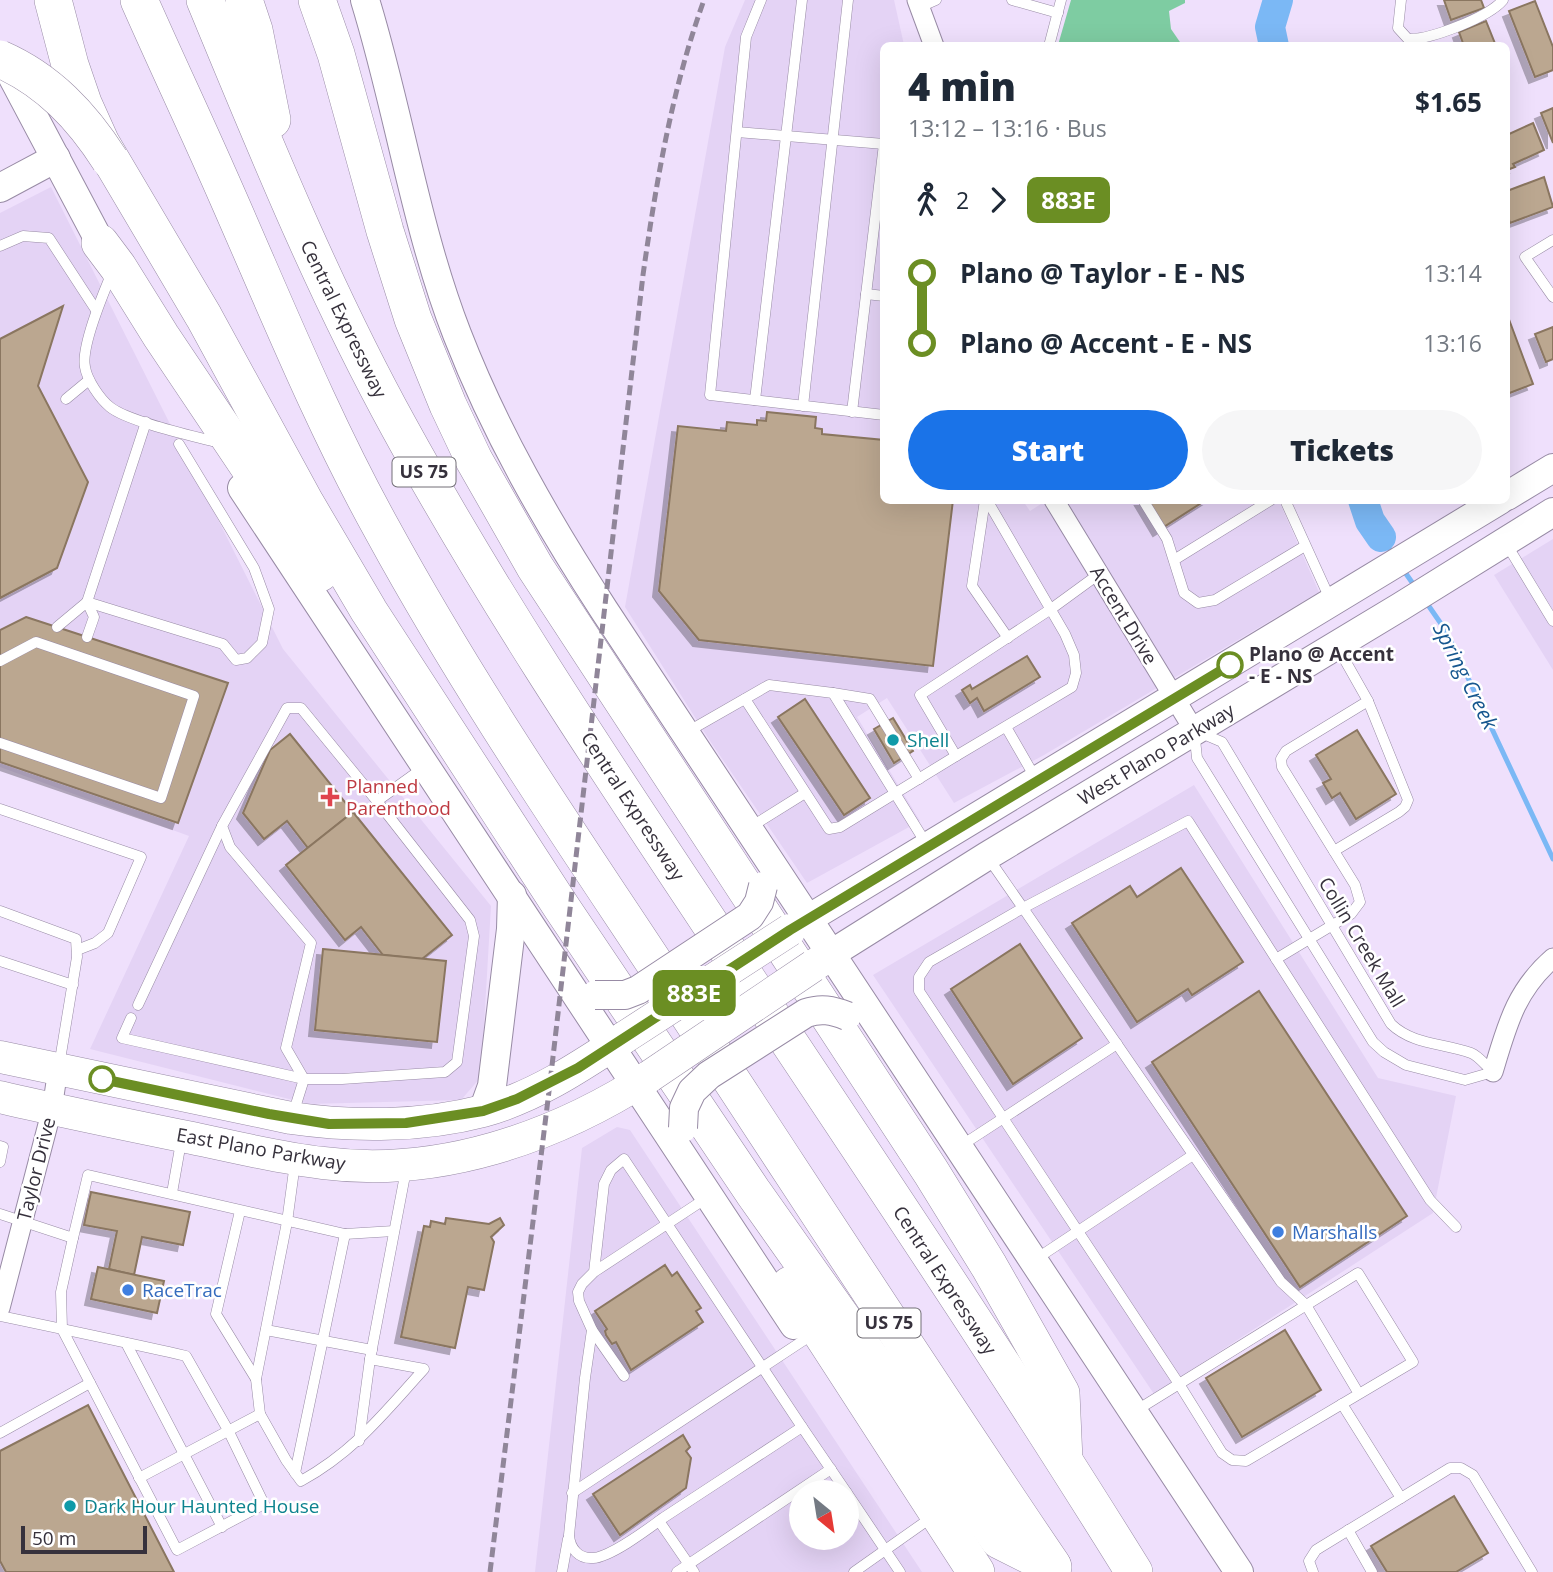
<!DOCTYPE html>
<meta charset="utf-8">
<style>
:root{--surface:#fff;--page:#f6f6f7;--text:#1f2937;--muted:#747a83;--accent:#1a73e8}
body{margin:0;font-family:"Open Sans",sans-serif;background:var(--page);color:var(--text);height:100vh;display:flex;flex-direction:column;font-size:26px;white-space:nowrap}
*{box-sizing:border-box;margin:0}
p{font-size:23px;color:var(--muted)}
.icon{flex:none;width:38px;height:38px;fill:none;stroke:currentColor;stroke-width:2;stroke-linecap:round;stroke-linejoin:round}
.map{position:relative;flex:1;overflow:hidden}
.panel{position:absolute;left:880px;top:42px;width:630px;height:462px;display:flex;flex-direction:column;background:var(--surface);border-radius:10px;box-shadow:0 7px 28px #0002}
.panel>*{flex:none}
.badge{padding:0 14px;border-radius:10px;font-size:24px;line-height:46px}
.needle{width:46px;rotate:150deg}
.buttons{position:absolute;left:789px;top:1480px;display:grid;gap:14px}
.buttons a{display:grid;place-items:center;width:70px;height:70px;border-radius:50%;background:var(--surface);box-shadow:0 7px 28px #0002;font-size:35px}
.scale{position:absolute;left:21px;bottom:18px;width:126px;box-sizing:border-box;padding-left:7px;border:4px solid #36313c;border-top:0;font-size:19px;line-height:24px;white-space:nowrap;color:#36313c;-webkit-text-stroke:5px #fff;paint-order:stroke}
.map>.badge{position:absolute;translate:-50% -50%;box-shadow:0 0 0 4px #fff}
.legs{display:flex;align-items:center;gap:10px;height:77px;padding:0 28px;font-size:23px}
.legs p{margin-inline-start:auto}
.summary{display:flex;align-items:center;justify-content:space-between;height:119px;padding:0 28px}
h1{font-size:38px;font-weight:800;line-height:52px}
.action{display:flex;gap:14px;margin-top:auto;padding:14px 28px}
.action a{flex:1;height:80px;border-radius:42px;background:var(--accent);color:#fff;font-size:28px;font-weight:800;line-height:80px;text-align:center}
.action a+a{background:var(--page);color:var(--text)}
ul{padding:0 28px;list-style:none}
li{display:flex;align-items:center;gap:24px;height:70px;font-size:26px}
li i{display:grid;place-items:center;width:10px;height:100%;margin:0 9px;background:currentColor}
li i::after{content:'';width:18px;height:18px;margin:-9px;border:5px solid;border-radius:50%;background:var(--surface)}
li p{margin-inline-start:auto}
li:first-child i{background:linear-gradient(#0000 50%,currentColor 0)}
li:last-child i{background:linear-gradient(currentColor 50%,#0000 0)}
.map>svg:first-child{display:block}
</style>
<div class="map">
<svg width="1553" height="1572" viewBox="0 0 1553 1572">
<defs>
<filter id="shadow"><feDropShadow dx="-6" dy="6" stdDeviation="0" flood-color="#0004"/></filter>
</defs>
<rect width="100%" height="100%" fill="#efe0fc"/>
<g fill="#e4d3f5" fill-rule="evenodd">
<path d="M745 0H894L904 45 884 46V500L1023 501 1030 511 1047 500 1279 501 1319 592 1044 755 954 803 887 698 857 717 920 821 807 883 710 741 625 607 725 47Z"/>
<path d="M51 187 283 649 491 906 481 1077 461 1100 309 1104 90 1049 189 836 0 767V213Z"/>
<path d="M1553 539V670L1494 575Z"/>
<path d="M1194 785 1378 1078 1456 1096 1433 1213 1154 1394 873 975Z"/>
<path d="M617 1127 630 1130 922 1572H535L582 1148ZM802 1493H847V1538H802Z"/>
</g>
<path fill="#7ecca2" d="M1071 0H1185V3L1169 11 1171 29 1182 45H1058Z"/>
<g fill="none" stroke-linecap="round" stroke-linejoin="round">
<g stroke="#7bb8f5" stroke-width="5">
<path d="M1381 537 1393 554"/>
<path d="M1402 568 1416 588"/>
<path d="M1426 602 1446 631 1553 859"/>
</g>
<g stroke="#7bb8f5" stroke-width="30">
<path d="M1274 46 1270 27 1278 0"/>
<path d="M1363 500 1370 521 1381 537"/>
</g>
</g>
<g fill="#bba790" stroke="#8a7660" stroke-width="2" filter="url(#shadow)">
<path d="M1444 0H1481L1484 8 1451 20Z"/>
<path d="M1535 1 1553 47V70L1535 77 1509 11Z"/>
<path d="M1486 21 1496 46H1464L1459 32Z"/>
<path d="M1553 108V143L1541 113Z"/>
<path d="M1533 123 1544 150 1513 164 1515 167 1507 170V135Z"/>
<path d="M1544 177 1553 207 1510 223 1507 213V191Z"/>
<path d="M63 306 38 386 88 482 57 568 0 598V339Z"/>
<path d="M1507 314 1533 384 1507 394Z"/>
<path d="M1553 327V359L1546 362 1535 334Z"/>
<path d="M767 412 816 417 815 428 822 429V434L884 440V500H953L933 666 699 640 659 591 678 426 726 431 727 422 757 425V420L766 421Z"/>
<path d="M1141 500H1206L1159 530Z"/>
<path d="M26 617 228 683 178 823 0 762V630Z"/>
<path d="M1027 656 1040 677 984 711 977 698 970 703 962 690 970 685 972 689Z"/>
<path d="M805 699 870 798 844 815 778 717Z"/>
<path d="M893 718 913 751 894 763 874 729Z"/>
<path d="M1357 730 1396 794 1356 819 1340 793 1332 798 1323 783 1331 779 1316 755Z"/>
<path d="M290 734 353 812 308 848 287 821 264 839 243 813 270 750Z"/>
<path d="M353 812 452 935 422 959 383 955 361 927 345 940 286 865Z"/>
<path d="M1181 868 1243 962 1192 995 1188 989 1137 1022 1072 923 1130 886 1137 897Z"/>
<path d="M1020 944 1082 1038 1013 1084 951 989Z"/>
<path d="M323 949 446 961 437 1042 315 1030Z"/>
<path d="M1259 991 1407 1216 1300 1287 1152 1062Z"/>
<path d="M91 1192 190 1212 183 1245 142 1237 134 1275 109 1269 117 1231 84 1225Z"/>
<path d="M446 1218 489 1224 500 1218 504 1225 491 1237 494 1242 484 1290 468 1287 455 1348 401 1337 424 1226 430 1227 431 1221 445 1224Z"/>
<path d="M665 1265 672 1276 677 1272 701 1308 696 1311 703 1322 631 1370 616 1342 612 1344 606 1335 605 1331 607 1329 595 1311Z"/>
<path d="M98 1267 164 1281 157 1313 91 1299Z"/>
<path d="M1285 1330 1321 1390 1242 1437 1206 1378Z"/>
<path d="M88 1405 174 1572H6L0 1561V1451Z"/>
<path d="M683 1435 690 1447 686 1451 691 1458 686 1488 620 1535 593 1494Z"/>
<path d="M1454 1496 1488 1553 1456 1572H1387L1371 1546Z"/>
</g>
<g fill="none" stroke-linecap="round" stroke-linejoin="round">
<defs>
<g id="lane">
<path d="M761 0 746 37 710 395 884 415"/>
<path d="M1012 0 1058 13"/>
<path d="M1401 0 1398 28 1408 39C1430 40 1489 17 1503 0"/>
<path d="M920 7 936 0"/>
<path d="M1049 46 1061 0"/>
<path d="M737 132 884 144"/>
<path d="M1553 240 1525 257 1553 297"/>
<path d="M0 246 23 236 49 238 96 310"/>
<path d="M111 275C103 294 81 348 85 367 87 380 100 399 110 407 127 421 189 435 212 441"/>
<path d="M866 294 884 296"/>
<path d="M66 399 89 380"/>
<path d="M755 400 802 0"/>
<path d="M803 406 848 0"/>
<path d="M852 412 884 144"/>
<path d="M146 422 87 602 223 644 236 660 247 658 262 643 269 609 254 568 179 444"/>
<path d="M985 500 972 586 1008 638"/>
<path d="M987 500 1065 634 1074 655 1076 673 1072 687 956 756 920 695 1051 609 1099 574"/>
<path d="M1143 500 1167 539 1184 593 1198 603 1215 600 1305 546"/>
<path d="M1285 500 1330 599"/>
<path d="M1507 545 1553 621"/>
<path d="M1174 560 1271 500"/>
<path d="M57 627 87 602 94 617 87 637"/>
<path d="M0 661 36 642 194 696 161 798 0 743"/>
<path d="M833 693 870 699 919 779"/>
<path d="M745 699 829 829 840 827 956 756"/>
<path d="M1006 727 1036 779"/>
<path d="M1194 730 1222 742 1391 1024C1413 1045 1443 1043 1471 1053 1479 1056 1486 1066 1493 1072L1465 1080 1406 1065 1384 1052 1373 1042 1197 758Z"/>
<path d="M687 732 769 685 833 693 927 845"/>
<path d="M0 809 141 857 108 933 95 943 77 950"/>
<path d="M749 828 805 793"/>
<path d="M1334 851 1399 812 1405 807 1408 800 1368 701"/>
<path d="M989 859 1023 908 1188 821 1430 1200 1456 1227"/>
<path d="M0 911 76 939 77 957 59 1066"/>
<path d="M1276 959 1351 914 1360 902 1355 885 1282 767 1281 759 1286 751 1368 701 1338 648"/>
<path d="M0 961 73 985"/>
<path d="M138 1005 222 826"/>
<path d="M131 1018 122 1038 304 1079H342L445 1072 457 1062 474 936 470 920 377 801"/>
<path d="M293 1114 304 1079 286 1048 311 943 230 847 222 826 287 708H301L377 801 423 768"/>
<path d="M0 1146 3 1147 0 1162"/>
<path d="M959 1147 1117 1044"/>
<path d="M172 1193 181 1142"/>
<path d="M240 1211 216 1314 256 1379"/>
<path d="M0 1214 73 1238 88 1175 345 1234 394 1231"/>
<path d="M1036 1259 1193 1155"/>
<path d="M594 1272 604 1184 611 1170 624 1159 802 1427C756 1457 709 1488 663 1518 648 1529 611 1557 593 1558 579 1559 570 1549 569 1535L585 1378 592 1330 579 1301 578 1292 582 1284 594 1272 708 1197"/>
<path d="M0 1316C62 1329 124 1342 186 1356L228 1430 264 1504 177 1550 62 1329 61 1292 73 1238"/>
<path d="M266 1330 372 1350"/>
<path d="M592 1330 624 1376"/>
<path d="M126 1343 222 1527"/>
<path d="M1342 1404 1401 1498"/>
<path d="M1137 1410 1179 1384 1222 1453 1232 1460 1246 1461 1359 1394 1306 1305 1281 1282 1023 908 929 962 919 977V991L1179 1384 1358 1273 1413 1362 1359 1394"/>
<path d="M260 1414 256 1379 287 1222 295 1163"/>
<path d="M802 1427 847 1493"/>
<path d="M0 1433 90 1383"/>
<path d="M359 1441 370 1359"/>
<path d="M295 1473 345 1234"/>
<path d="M139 1478 260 1414 286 1460 301 1481C355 1451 383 1414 424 1369L370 1359 406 1170"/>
<path d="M572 1493 804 1340"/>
<path d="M847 1493 900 1572"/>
<path d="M659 1521 694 1572"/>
<path d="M1348 1530 1372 1572"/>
<path d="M562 1572 568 1539"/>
<path d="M677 1572 831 1469"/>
<path d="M854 1572 925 1522"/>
<path d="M1313 1572 1309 1561 1316 1550 1450 1468H1461L1473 1475 1532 1572"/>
</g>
<g id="street">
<path d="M917 0 934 46"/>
<path d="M1054 500 1194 730"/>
<path d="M1493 1072C1507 1026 1515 991 1553 958"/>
<path d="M0 1308 52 1109 58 1069"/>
</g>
<g id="secondary">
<path d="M365 0C399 110 415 226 457 334 495 432 547 522 604 610L1239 1572"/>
<path d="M2 57 109 259"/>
<path d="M0 188 56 158"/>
<path d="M242 488 794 1325"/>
<path d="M1507 496 1553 468"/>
<path d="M808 919 1500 500"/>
<path d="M831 954 987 856 1400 607 1553 512"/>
<path d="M483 1111 492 1086 511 929 512 895"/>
</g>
<g id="primary">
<path d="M813 966 831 954"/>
<path d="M0 1057 291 1118C353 1127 422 1127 483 1111 535 1097 581 1066 625 1037"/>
<path d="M0 1097C64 1112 128 1125 192 1138 235 1147 279 1158 323 1163 438 1178 554 1138 650 1076"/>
</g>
<g id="highway">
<path d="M53 0 70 65 83 103 101 143 204 317 306 504 369 611 562 908 753 1192 999 1540 1053 1567"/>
<path d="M139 0C165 59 192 116 218 175 271 294 319 416 383 531 472 694 578 847 680 1002 804 1190 926 1379 1052 1565"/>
<path d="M205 0C265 145 323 289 399 427 490 593 596 752 701 910 847 1130 995 1348 1134 1572"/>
<path d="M244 0 254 30 272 120"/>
<path d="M317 0 336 54 385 231 413 319 448 405 474 460 535 567 931 1172 989 1266 1061 1393 1064 1460"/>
<path d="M100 243 118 267 161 336 320 573"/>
<path d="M790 1285 976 1572"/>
</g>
</defs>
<use href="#lane" stroke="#988ba5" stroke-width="11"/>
<use href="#street" stroke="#988ba5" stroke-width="21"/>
<use href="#secondary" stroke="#988ba5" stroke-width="30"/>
<use href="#primary" stroke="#988ba5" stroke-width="33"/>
<use href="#highway" stroke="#988ba5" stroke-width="38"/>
<use href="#lane" stroke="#fff" stroke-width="10"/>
<use href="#street" stroke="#fff" stroke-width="19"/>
<use href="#secondary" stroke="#fff" stroke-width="28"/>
<use href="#primary" stroke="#fff" stroke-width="32"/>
<use href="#highway" stroke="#fff" stroke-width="37"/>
<path stroke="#908699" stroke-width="5" stroke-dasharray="10 5" stroke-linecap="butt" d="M490 1572 550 1083 643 275C656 183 672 88 704 0"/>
<defs>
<g id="secondary-bridge">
<path d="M595 995H625L638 990 750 916 759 902 763 886"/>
<path d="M683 1128 684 1108 692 1091 709 1075 806 1013C821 1008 832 1010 847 1016"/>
</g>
<g id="primary-bridge">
<path d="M625 1037 790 930"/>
<path d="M650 1076 813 966"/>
</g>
<path id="highway-bridge" d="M0 59C48 80 82 116 110 160"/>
</defs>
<use href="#secondary-bridge" stroke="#988ba5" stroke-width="30" stroke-linecap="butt"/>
<use href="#primary-bridge" stroke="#988ba5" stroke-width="33" stroke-linecap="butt"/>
<use href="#highway-bridge" stroke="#988ba5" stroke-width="38" stroke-linecap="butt"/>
<use href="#secondary-bridge" stroke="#fff" stroke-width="28"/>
<use href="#primary-bridge" stroke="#fff" stroke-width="32"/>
<use href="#highway-bridge" stroke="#fff" stroke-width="37"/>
</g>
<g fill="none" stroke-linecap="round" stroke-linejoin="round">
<defs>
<path id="line-1" d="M102 1079 269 1114 329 1124 406 1123 483 1111 517 1099 578 1068 790 930 1230 665"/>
</defs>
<use href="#line-1" stroke="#fff" stroke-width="16"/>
<use href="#line-1" stroke="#6b8e23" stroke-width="10"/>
</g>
<g fill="#fff" stroke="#6b8e23" stroke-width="3.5">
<circle cx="1230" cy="665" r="12"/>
<circle cx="102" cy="1079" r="12"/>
</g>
<g fill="#0f9aa8" stroke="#fff" stroke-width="2.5">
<circle cx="893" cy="740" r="7"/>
<circle cx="70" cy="1506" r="7"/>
</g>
<path fill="#e0444e" stroke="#fff" stroke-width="2.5" d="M326.5 786.5h7v7h7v7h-7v7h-7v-7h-7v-7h7z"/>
<g fill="#3f7fe0" stroke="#fff" stroke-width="2.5">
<circle cx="1278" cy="1232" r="7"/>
<circle cx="128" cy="1290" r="7"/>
</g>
<g text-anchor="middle" stroke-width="5" stroke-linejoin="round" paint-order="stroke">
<g fill="#fff" stroke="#726f76" stroke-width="2">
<rect x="392.5" y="457.5" width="63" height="29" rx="5"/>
<rect x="857.5" y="1308.5" width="63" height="29" rx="5"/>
</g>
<g font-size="18" font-weight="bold" fill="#36313c">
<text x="424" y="478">US 75</text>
<text x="889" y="1329">US 75</text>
</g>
<g font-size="19" fill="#36313c" stroke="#fff">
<text transform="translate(344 319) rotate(64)" y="7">Central Expressway</text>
<text transform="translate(1124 615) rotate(59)" y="7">Accent Drive</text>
<text transform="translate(1156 754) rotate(-31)" y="7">West Plano Parkway</text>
<text transform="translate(633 806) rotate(57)" y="7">Central Expressway</text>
<text transform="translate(1362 942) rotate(59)" y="7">Collin Creek Mall</text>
<text transform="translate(261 1149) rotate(10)" y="7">East Plano Parkway</text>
<text transform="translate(36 1169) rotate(-76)" y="7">Taylor Drive</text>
<text transform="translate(945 1280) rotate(57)" y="7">Central Expressway</text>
</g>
<g font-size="19" font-weight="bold" fill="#36313c" stroke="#fff" text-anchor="start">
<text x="1249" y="661">Plano @ Accent<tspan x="1249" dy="22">- E - NS</tspan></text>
</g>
<g font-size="19" fill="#0d838f" stroke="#fff" text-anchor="start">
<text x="907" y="747">Shell</text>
<text x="84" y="1513">Dark Hour Haunted House</text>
</g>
<g font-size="19" fill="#be3a42" stroke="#fff" text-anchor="start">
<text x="346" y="793">Planned<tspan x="346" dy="22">Parenthood</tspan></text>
</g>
<g font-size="19" fill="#366cbe" stroke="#fff" text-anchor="start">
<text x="1292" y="1239">Marshalls</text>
<text x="142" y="1297">RaceTrac</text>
</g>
<g font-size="21" font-style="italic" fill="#17578f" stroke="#fff">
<text transform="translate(1465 676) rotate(63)" y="7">Spring Creek</text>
</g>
</g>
</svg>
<div class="buttons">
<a><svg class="needle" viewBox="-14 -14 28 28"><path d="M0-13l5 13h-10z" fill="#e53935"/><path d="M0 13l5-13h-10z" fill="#747a83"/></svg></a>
</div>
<div class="scale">50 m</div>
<b class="badge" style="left:694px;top:993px;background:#6b8e23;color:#fff">883E</b>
<section class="panel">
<div class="summary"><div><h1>4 min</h1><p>13:12 – 13:16 · Bus</p></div><b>$1.65</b></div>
<div class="legs"><svg class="icon" aria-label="walk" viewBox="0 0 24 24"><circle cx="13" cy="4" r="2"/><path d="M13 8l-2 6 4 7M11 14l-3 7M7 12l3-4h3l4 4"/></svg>2<svg class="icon" aria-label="forward" viewBox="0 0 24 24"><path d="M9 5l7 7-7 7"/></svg><b class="badge" style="background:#6b8e23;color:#fff">883E</b></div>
<ul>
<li><i style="color:#6b8e23"></i><b>Plano @ Taylor - E - NS</b><p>13:14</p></li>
<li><i style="color:#6b8e23"></i><b>Plano @ Accent - E - NS</b><p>13:16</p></li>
</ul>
<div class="action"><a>Start</a><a>Tickets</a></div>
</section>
</div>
